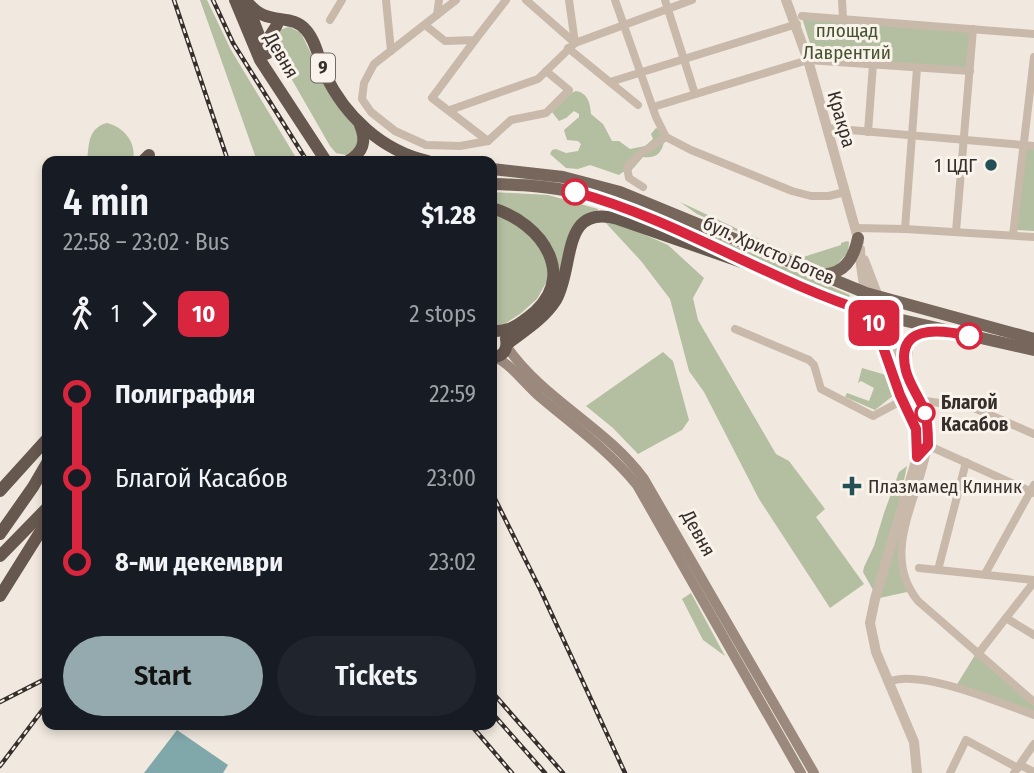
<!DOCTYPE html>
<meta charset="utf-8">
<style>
:root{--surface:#171b24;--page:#20242c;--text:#f1f3f6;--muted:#9ea1a6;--accent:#94aaae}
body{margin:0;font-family:"Fira Sans Condensed",sans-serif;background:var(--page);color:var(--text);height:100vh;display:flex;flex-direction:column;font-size:26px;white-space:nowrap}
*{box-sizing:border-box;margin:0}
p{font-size:23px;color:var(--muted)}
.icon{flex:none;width:38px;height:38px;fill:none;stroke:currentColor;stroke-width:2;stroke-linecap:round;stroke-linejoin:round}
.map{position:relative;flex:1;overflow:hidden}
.sheet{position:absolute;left:42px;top:156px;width:455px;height:574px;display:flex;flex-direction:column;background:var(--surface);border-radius:14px;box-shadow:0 4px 10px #0003}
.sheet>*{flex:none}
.badge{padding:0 14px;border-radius:10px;font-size:24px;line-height:46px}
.map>.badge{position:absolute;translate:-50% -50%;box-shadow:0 0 0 4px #fff}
.legs{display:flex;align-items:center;gap:10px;height:77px;padding:0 21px;font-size:23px}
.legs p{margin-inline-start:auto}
.overview{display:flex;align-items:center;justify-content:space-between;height:119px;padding:0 21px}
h1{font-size:38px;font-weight:600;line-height:52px}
.primary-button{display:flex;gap:14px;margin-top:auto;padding:14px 21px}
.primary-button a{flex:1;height:80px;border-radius:42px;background:var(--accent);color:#111;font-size:28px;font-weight:600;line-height:80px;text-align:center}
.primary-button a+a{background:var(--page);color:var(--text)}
ul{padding:0 21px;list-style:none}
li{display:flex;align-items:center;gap:24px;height:84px;font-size:26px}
li i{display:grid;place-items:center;width:10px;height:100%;margin:0 9px;background:currentColor}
li i::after{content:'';width:18px;height:18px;margin:-9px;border:5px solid;border-radius:50%;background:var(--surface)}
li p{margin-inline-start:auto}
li:first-child i{background:linear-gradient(#0000 50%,currentColor 0)}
li:last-child i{background:linear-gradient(currentColor 50%,#0000 0)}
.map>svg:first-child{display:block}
</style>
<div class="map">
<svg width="1034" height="773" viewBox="0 0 1034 773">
<rect width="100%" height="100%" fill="#f1e9df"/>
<g fill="#b3bfa0">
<path d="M200 0H207L231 50 298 161H257Z"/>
<path d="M802 18 971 30 968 69 815 59Z"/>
<path d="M290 27 301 33 315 62 360 134 355 149 346 155 336 153 330 146 272 45C274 33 278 29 290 27Z"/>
<path d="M576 91C588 93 590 103 591 114L603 124 612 141H619L630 149 645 146 653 139 651 134 656 128 658 129 664 142C661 155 655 158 643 157L630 172H623L619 175 590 165 578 169 566 168 550 154 552 150 556 149 566 153 578 151 581 144 578 141 567 140 564 130 579 117V114L574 111 566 118 559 121 552 112 571 93Z"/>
<path d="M107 123C124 127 137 143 133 161H87C89 144 88 128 107 123Z"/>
<path d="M1026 149H1034V231L1017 230Z"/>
<path d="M492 178 534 179 573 185 622 198 850 295 849 297 815 285 658 216 492 180Z"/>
<path d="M492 192 548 195 598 209 597 213 588 215 561 280C544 227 541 227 492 203Z"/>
<path d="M680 202 800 258 841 245V243L847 241 849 242 848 252 834 268 823 269 697 214Z"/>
<path d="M492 213 514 221 541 248 548 267 547 281 537 299 520 314 503 325 492 324Z"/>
<path d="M604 221 618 223 668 245 704 278 693 298 698 320 776 454 789 461 825 509 816 517 864 584 830 608 759 499 704 392 689 371 670 299 641 261Z"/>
<path d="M663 352 673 361 689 420 682 430 638 454 613 428 586 406Z"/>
<path d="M862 368 886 375 894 395 875 410 845 397 847 393 869 401 874 388 861 381 858 383Z"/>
<path d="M907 466 900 499 873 590 863 572 864 567 874 546 884 513 899 472Z"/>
<path d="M912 493 901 545 908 589 907 592 875 599Z"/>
<path d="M691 593 725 656 703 640 682 599Z"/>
<path d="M975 655 1034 706V713L956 686Z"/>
</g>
<path fill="#80a8ab" d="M177 730 228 765 223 773H144Z"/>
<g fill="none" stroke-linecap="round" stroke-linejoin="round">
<g stroke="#c8b9ab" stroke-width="8">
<path d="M386 0 391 51"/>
<path d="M456 0 374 64 364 83 362 99 371 112 395 131 426 145 460 146 488 141 511 120 546 113 569 90 546 71"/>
<path d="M526 0 575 43"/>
<path d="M569 0 575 43"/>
<path d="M615 0 656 117 666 137"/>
<path d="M665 0 695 94"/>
<path d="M842 0 843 19"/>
<path d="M437 15 439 0"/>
<path d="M802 16 1034 34"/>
<path d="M330 20 342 0"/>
<path d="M425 25 445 41 475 40 506 0"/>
<path d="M475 40 432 98 488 141"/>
<path d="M568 48 638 105"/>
<path d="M610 82 797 24"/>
<path d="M653 107 808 60 970 71"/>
<path d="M450 110 538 79 575 43 692 0"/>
<path d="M827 128 1034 146"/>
<path d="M868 132 873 64"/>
<path d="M666 137 691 150 792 191 811 196H829L845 192"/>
<path d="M643 187 629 178 627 167 640 154 666 137"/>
<path d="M856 228 905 229 1034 237"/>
<path d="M905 229 917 68"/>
<path d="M956 231 973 29"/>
<path d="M1013 235 1034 57"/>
<path d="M735 329 809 360 814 365 821 389 873 416 903 400H919L974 408 1034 434"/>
<path d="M918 441 1034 493"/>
<path d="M928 445C920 498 879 553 918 601L1034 702"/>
<path d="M919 568 1034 580"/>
<path d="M938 570 966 462"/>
<path d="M985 574 1034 485"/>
<path d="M1006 618 1034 635"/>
<path d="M978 654 1034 582"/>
<path d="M888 682C920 668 1000 703 1034 715"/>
<path d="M1020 765 1034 772"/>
<path d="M950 773 966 740 1018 768"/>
<path d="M1014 773 1034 744"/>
</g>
<g stroke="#c8b9ab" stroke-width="10">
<path d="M786 0 808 60 859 242"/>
<path d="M860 249C861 298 882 344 898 390 907 415 922 433 916 461L875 599 870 623 876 652 914 742 917 773"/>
<path d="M864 260 906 370 926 414 928 445 918 456"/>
</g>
<g stroke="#9b897d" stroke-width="10">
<path d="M507 347C544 400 606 427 644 479L814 773"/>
<path d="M495 357C512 365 525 384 540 397 573 425 609 451 637 485L801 773"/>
</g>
<g stroke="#77665c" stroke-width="12">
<path d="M492 169 563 177 620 192 866 293 1034 339"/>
<path d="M492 184C521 185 550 186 578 193 626 204 671 228 715 248"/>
<path d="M754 265 833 300 871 313 1034 350"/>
<path d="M820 274C844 276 854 258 858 238"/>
<path d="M906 370C905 346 906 331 935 331"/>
</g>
<g stroke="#67584f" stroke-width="12">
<path d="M235 0 260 60 326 161"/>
<path d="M246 0C266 29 290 11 306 30 316 41 319 60 325 74 345 116 382 151 428 161"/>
<path d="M248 6 266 54"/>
<path d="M268 53V39L277 25"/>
<path d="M143 161 149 155"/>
<path d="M348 161C363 153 367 141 360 125"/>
<path d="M492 208C543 223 581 279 527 318 516 327 506 332 492 331"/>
<path d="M507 344C524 331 544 319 556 300 575 267 560 203 618 219L762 269"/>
<path d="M492 357C503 357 508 350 506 339"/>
<path d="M0 491 47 439"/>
<path d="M0 534 33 487 47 463"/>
<path d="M0 556 47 508"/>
<path d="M0 596 47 521"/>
</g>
<defs>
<g id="rail">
<path d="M174 0 228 161"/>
<path d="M213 0 233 43 307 161"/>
<path d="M492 493 541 591 625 773"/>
<path d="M492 692 563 773"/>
<path d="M0 702 47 678"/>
<path d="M492 713 545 773"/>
<path d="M470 724 512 773"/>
<path d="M0 766 47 704"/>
</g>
</defs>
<use href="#rail" stroke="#362e2a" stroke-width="4.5"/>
<use href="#rail" stroke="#f9f3eb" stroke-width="2" stroke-dasharray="5" stroke-linecap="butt"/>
</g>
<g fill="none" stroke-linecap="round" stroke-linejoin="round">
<defs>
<path id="line-1" d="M575 192C678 220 769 281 871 313L900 395 916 429 917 457 928 445C928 434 928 423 925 412 920 398 910 386 906 371 894 324 939 329 969 336"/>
</defs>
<use href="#line-1" stroke="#fff" stroke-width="16"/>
<use href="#line-1" stroke="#d7263d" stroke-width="10"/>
</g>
<g fill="#235055" stroke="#f9f3eb" stroke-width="2.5">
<circle cx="991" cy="165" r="7"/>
<path d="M848.5 475.5h7v7h7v7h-7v7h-7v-7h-7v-7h7z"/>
</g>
<g fill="#fff" stroke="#d7263d" stroke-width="3.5">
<circle cx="575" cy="192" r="12"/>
<circle cx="969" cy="336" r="12"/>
<circle cx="925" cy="413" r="9"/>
</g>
<g text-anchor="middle" stroke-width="6" stroke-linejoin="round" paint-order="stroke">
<rect fill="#f9f3eb" stroke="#706964" stroke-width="2" x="311" y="53.5" width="24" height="29" rx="5"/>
<g font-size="18" font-weight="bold" fill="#362e2a">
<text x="323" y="74">9</text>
</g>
<g font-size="19" fill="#455330" stroke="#f9f3eb">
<text x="847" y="37">площад<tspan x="847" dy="22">Лаврентий</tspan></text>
</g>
<g font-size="19" fill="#362e2a" stroke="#f9f3eb">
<text transform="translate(282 55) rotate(60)" y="7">Девня</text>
<text transform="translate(842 119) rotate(74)" y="7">Кракра</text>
<text transform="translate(769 250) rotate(24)" y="7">бул. Христо Ботев</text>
<text transform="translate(699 533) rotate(61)" y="7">Девня</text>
</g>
<g font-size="19" fill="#362e2a" stroke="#f9f3eb" text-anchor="end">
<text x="977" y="172">1 ЦДГ</text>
<text x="868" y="493" text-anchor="start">Плазмамед Клиник</text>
</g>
<g font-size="19" font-weight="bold" fill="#362e2a" stroke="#f9f3eb" text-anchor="start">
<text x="941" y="409">Благой<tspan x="941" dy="22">Касабов</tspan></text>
</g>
</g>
</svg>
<b class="badge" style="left:874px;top:323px;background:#d7263d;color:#fff">10</b>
<section class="sheet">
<div class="overview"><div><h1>4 min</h1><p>22:58 – 23:02 · Bus</p></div><b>$1.28</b></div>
<div class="legs"><svg class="icon" aria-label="walk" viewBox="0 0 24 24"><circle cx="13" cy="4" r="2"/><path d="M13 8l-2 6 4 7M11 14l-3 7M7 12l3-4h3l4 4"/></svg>1<svg class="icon" aria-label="forward" viewBox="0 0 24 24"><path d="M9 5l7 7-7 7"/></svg><b class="badge" style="background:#d7263d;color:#fff">10</b><p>2 stops</p></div>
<ul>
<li><i style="color:#d7263d"></i><b>Полиграфия</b><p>22:59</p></li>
<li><i style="color:#d7263d"></i><span>Благой Касабов</span><p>23:00</p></li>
<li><i style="color:#d7263d"></i><b>8-ми декември</b><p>23:02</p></li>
</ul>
<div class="primary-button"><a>Start</a><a>Tickets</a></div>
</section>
</div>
